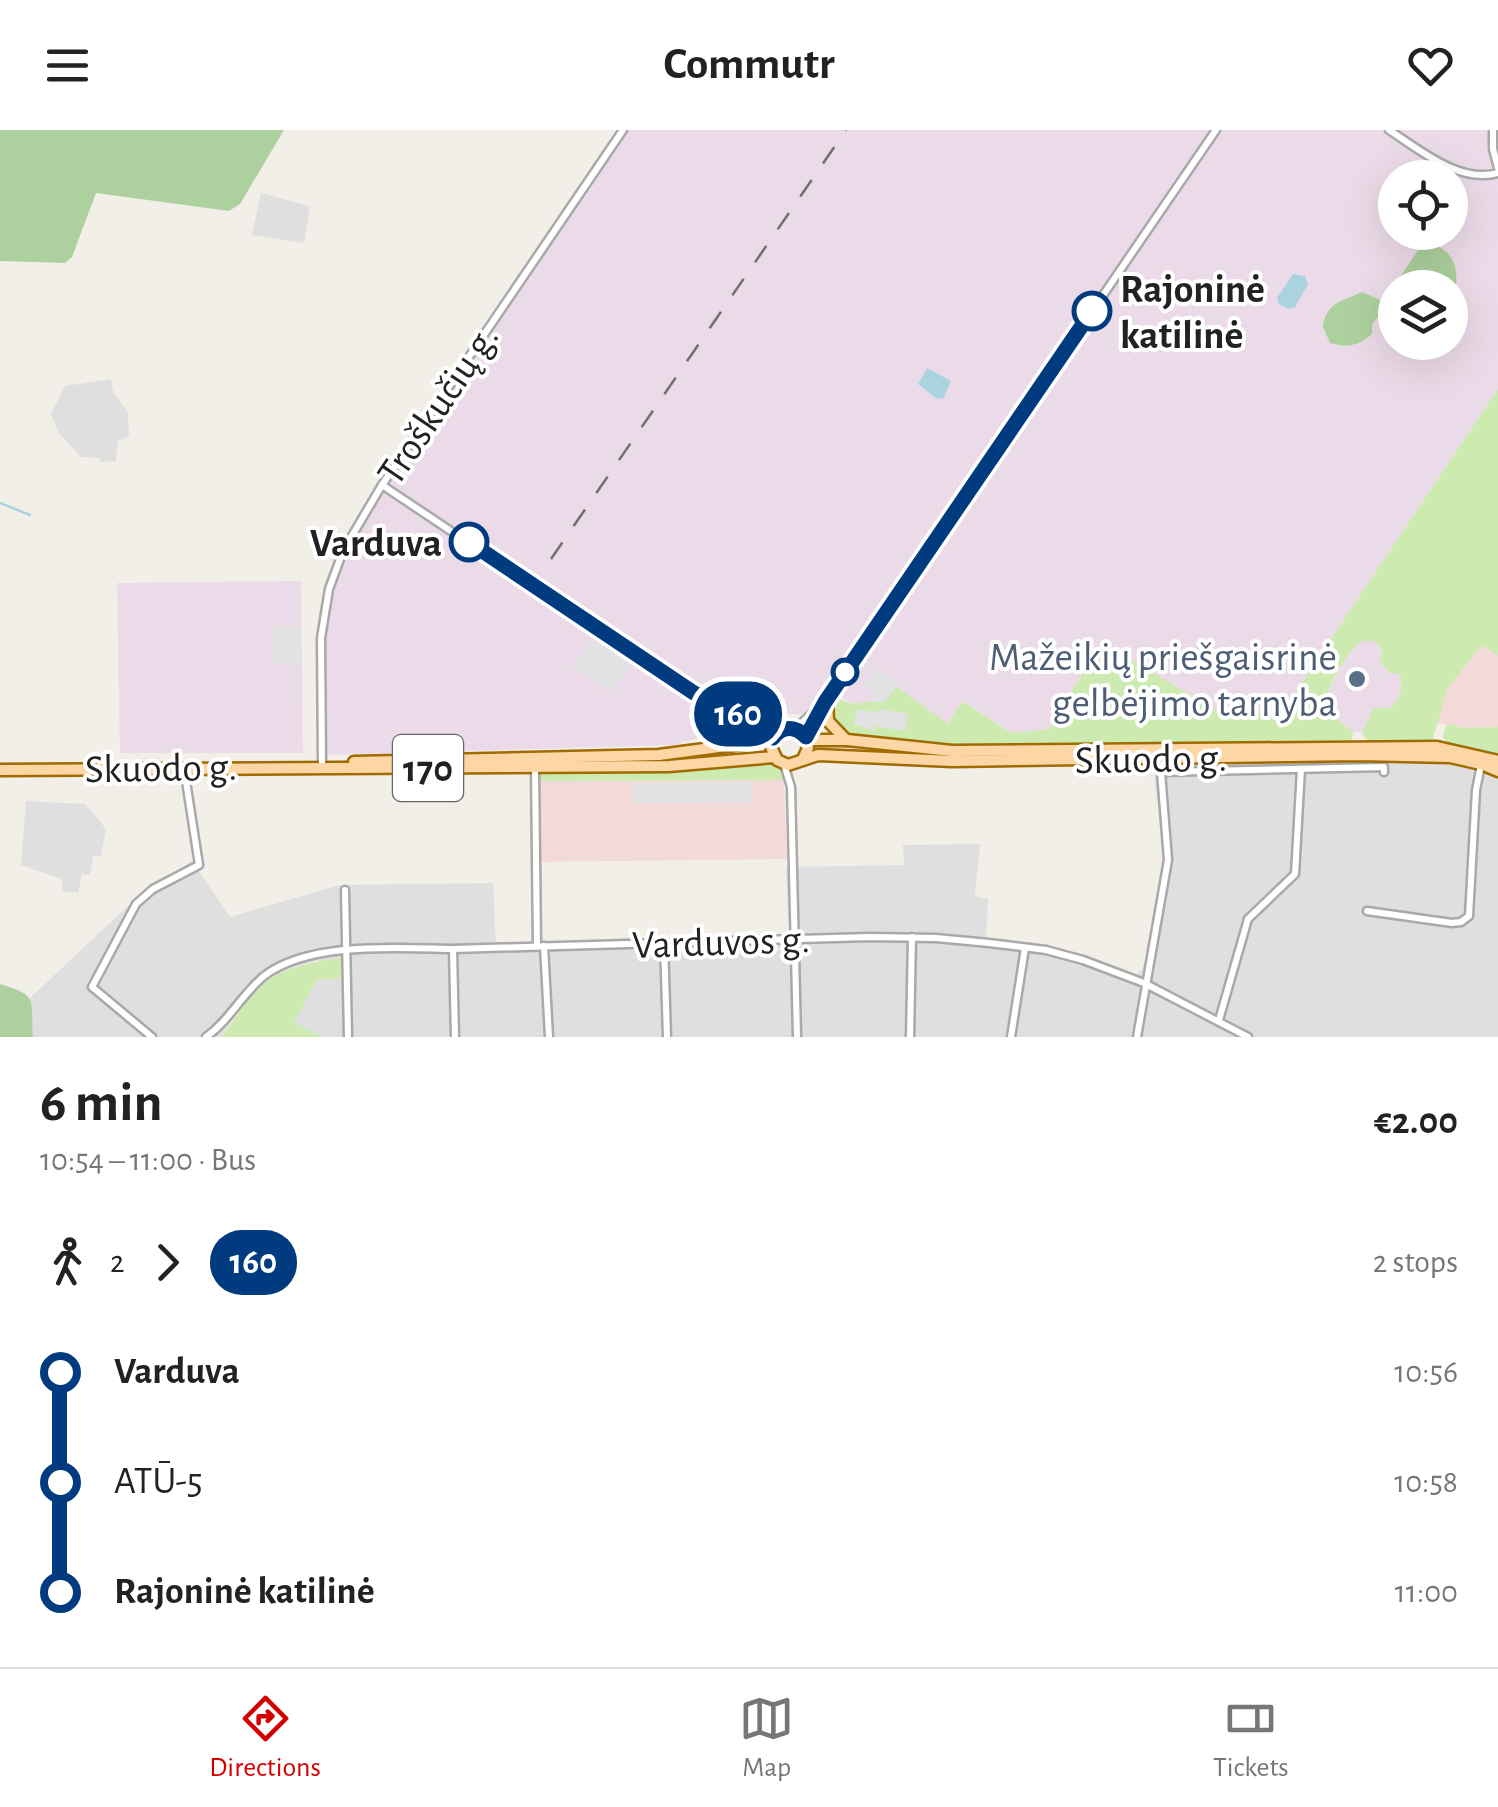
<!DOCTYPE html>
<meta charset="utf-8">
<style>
:root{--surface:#fff;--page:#f2f2f2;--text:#222;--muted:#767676;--line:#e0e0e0;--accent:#d40000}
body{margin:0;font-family:"Alegreya Sans",sans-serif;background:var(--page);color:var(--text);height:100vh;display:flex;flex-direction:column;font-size:38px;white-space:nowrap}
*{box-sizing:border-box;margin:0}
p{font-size:32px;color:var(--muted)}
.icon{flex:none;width:55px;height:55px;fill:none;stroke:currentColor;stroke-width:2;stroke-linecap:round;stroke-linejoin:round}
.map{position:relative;height:907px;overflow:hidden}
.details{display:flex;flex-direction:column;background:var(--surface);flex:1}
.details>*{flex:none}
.badge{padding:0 20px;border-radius:32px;font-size:35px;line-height:65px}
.fabs{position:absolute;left:1378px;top:30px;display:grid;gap:20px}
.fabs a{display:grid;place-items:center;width:90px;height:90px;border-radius:50%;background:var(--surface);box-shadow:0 10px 40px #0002;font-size:50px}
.map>.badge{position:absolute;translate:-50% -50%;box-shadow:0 0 0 5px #fff}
.legs{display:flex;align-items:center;gap:15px;height:110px;padding:0 40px;font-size:32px}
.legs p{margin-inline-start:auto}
.head{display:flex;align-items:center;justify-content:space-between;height:170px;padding:0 40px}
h1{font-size:55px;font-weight:700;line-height:75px}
ul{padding:0 40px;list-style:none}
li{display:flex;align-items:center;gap:35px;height:110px;font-size:38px}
li i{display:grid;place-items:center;width:15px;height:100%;margin:0 12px;background:currentColor}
li i::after{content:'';width:25px;height:25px;margin:-12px;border:8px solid;border-radius:50%;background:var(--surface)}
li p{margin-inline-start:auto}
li:first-child i{background:linear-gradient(#0000 50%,currentColor 0)}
li:last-child i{background:linear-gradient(currentColor 50%,#0000 0)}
header{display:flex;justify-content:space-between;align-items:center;height:130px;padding:0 40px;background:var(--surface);font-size:45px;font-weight:700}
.tabs{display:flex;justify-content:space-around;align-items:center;height:140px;border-top:2px solid var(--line);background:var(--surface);font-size:28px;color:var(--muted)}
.tabs a{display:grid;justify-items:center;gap:5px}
.tabs .on{color:var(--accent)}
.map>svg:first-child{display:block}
</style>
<header><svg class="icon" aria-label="menu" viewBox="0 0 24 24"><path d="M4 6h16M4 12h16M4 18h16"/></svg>Commutr<svg class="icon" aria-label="heart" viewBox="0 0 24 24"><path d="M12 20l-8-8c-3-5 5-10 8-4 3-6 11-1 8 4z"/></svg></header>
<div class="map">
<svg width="1498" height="907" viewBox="0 0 1498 907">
<rect width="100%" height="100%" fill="#f2efe9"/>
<g fill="#e0dfdf">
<path d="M261 63 310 76 304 113 252 105Z"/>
<path d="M111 249 113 261 128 283 129 306 118 311 116 331 100 332 99 328 81 327 58 302 51 284 65 256Z"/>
<path d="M1392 627 1464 632 1498 645V907H322L293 893 317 850 343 848 342 829 316 831 294 837 262 855 249 867 221 907H33L30 868 131 773 192 731 230 787 339 755 493 753 496 814 789 804 786 737 904 735 903 715 980 714 975 766 988 769 986 809 1080 824 1135 845 1143 839 1165 731 1152 629Z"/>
<path d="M26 671 85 674 106 699 101 726H93L90 745 82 744 78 763 62 761V749L21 735Z"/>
</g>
<g fill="#f2dad9">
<path d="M1482 514 1498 526V597L1463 598 1437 593 1447 559Z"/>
<path d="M784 650 787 729 538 732 537 651Z"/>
</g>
<g fill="#ebdbe8" fill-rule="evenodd">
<path d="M618 0H1498V259L1283 581 1221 583 1101 512 1049 599 1011 603 964 572 960 574 948 594 914 570 850 573 842 568 830 583 765 585 758 602H721L672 615 322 625 325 479 352 403 618 5ZM1395 48H1450V102H1395ZM1395 158H1450V212H1395Z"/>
<path d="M301 451 303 623H120L117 453Z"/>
<path d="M1366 509H1375L1387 535 1400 544 1401 562 1392 578H1374L1362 602H1353L1340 596 1326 565 1352 516Z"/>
</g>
<g fill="#cdebb0">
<path d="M1498 259V526L1482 515 1447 559 1432 612 1366 610 1362 602 1374 578H1392L1401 562 1400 544 1388 543 1387 536 1383 537 1379 528 1383 524 1375 510 1369 513 1365 510C1351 517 1347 527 1338 541 1319 574 1326 581 1353 602L1352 612 944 617 849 605 831 591V576L836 568 850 573 885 571 896 556 948 594 960 574 964 572 1011 603 1049 599 1101 512 1221 583 1283 581Z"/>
<path d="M1451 594 1463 598 1498 597V625L1447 612 1443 608 1445 597Z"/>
<path d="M767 632 781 639 784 650 537 651 539 643 546 640 694 639Z"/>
<path d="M343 828V848L317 850 294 892 322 907H221C232 895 239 880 249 868 272 840 309 831 343 828Z"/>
</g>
<g fill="#add19e">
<path d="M0 0H284L240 74 229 81 96 63 72 127 65 133 0 131Z"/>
<path d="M1427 112C1462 122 1460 149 1450 178V158H1395V187L1377 188 1372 194V204C1358 216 1348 218 1330 213L1323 197C1326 172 1343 171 1362 162L1380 170 1385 169 1423 113Z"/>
<path d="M0 854C40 866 30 868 33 907H0Z"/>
</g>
<g fill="#e2e2e2">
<path d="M273 496H301V534H274Z"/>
<path d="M593 507 631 533 611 563 573 538Z"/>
<path d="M876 537 899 552 885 572H873L872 560 864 555Z"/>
<path d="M881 579 908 584 905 601 876 596 874 601 854 594 857 580 877 582Z"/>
<path d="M752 652V672L634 673 633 653Z"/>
</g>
<g fill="#aad3df">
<path d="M1293 144 1305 146 1308 154 1295 177 1289 179 1279 174 1277 168Z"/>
<path d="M927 238 951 251 943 269 936 268 918 254Z"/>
</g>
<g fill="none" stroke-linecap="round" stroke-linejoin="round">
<path stroke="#aad3df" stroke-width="2.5" d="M0 373 30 385"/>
<defs>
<g id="minor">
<path d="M1389 0C1420 20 1460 54 1498 43"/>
<path d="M1493 0V19L1498 38"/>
<path d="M382 355 684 557 779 601"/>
<path d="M739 585 773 608"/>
<path d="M795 599 820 576"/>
<path d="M805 607 825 572 1216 0"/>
<path d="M784 634 791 657 797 907"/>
<path d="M322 636 321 508 329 459 343 421 382 355 623 0"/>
<path d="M535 638 537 816"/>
<path d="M1161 642 1384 637V642"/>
<path d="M345 760 348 907"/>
<path d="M1367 781 1452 793 1461 792 1469 786 1476 660 1481 635"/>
<path d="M664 812 667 907"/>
<path d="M544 816 549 907"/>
<path d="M453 819 455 907"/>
<path d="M1219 890 1248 789 1295 744 1301 639"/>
<path d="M152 907 92 857 136 774 153 759 199 735 184 638"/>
<path d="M206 907C229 891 242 864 264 846 309 811 398 818 453 819L870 807 936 808 989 813 1046 820 1083 830 1144 853 1248 907"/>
<path d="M910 907 912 807"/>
<path d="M1011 907 1025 818"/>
<path d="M1137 907 1168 730 1161 642 1164 627"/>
</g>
<g id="primary">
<path d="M827 569 828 591 846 610"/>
<path d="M807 610H847L952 621 1437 617 1498 631"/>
<path d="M803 629 808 618 803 603 787 598 776 604 771 617 777 630 788 635 818 625 952 631 1359 625 1450 627 1481 634 1498 641"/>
<path d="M354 632 659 625 772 610"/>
<path d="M0 640 669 636 774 627"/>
</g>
</defs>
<use href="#minor" stroke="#a9a9a9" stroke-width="11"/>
<use href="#primary" stroke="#a06b00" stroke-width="15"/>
<use href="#minor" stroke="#fff" stroke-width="6"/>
<use href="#primary" stroke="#fcd6a4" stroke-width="10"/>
<path stroke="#707070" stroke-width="2.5" stroke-dasharray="20 20" stroke-linecap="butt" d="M551 429 846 0"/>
</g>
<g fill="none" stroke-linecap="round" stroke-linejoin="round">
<defs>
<path id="line-1" d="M469 412 694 563 729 578 773 608C782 596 795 595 806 607L825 572 1092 181"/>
</defs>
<use href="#line-1" stroke="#fff" stroke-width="22"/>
<use href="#line-1" stroke="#003b80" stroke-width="15"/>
</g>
<g fill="#fff" stroke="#003b80" stroke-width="5">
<circle cx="1092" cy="181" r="18"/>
<circle cx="469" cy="412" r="18"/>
<circle cx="845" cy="542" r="12"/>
</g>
<circle fill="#5c6f8a" stroke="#fff" stroke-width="4" cx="1357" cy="549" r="10"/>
<g text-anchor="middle" stroke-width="8" stroke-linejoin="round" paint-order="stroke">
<rect fill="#fff" stroke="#646464" stroke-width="2.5" x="393" y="605" width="70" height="66" rx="8"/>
<g font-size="38" font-weight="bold" fill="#222">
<text x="428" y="651">170</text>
</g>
<g font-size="40" font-weight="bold" fill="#222" stroke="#fff" text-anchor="start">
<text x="1120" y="172">Rajoninė<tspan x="1120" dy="46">katilinė</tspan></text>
<text x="442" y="426" text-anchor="end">Varduva</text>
</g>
<g font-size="40" fill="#222" stroke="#fff">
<text transform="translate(437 274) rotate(-56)" y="14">Troškučių g.</text>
<text transform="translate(1151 628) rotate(-1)" y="14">Skuodo g.</text>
<text transform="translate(161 637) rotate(-1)" y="14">Skuodo g.</text>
<text transform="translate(721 811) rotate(-2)" y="14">Varduvos g.</text>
</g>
<g font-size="40" fill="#4e5e75" stroke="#fff" text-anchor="end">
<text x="1337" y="540">Mažeikių priešgaisrinė<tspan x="1337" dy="46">gelbėjimo tarnyba</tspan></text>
</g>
</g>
</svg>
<div class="fabs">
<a><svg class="icon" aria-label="locate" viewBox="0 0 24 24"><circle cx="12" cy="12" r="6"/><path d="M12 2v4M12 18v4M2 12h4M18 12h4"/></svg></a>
<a><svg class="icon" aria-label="layers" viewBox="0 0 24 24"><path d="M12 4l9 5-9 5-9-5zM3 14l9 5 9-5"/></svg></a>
</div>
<b class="badge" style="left:738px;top:584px;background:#003b80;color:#fff">160</b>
</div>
<section class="details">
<div class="head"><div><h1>6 min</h1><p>10:54 – 11:00 · Bus</p></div><b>€2.00</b></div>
<div class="legs"><svg class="icon" aria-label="walk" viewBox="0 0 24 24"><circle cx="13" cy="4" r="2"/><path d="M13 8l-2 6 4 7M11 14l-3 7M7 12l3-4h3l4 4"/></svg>2<svg class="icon" aria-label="forward" viewBox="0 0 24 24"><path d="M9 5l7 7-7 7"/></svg><b class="badge" style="background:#003b80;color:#fff">160</b><p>2 stops</p></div>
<ul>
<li><i style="color:#003b80"></i><b>Varduva</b><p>10:56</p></li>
<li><i style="color:#003b80"></i><span>ATŪ-5</span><p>10:58</p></li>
<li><i style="color:#003b80"></i><b>Rajoninė katilinė</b><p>11:00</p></li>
</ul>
</section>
<nav class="tabs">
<a class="on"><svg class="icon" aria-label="directions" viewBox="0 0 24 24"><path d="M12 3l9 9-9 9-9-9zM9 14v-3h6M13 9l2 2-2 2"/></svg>Directions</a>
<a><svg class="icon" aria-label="map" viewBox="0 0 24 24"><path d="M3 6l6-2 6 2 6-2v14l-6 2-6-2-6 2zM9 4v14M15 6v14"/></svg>Map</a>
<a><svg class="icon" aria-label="tickets" viewBox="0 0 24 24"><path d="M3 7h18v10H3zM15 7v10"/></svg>Tickets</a>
</nav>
